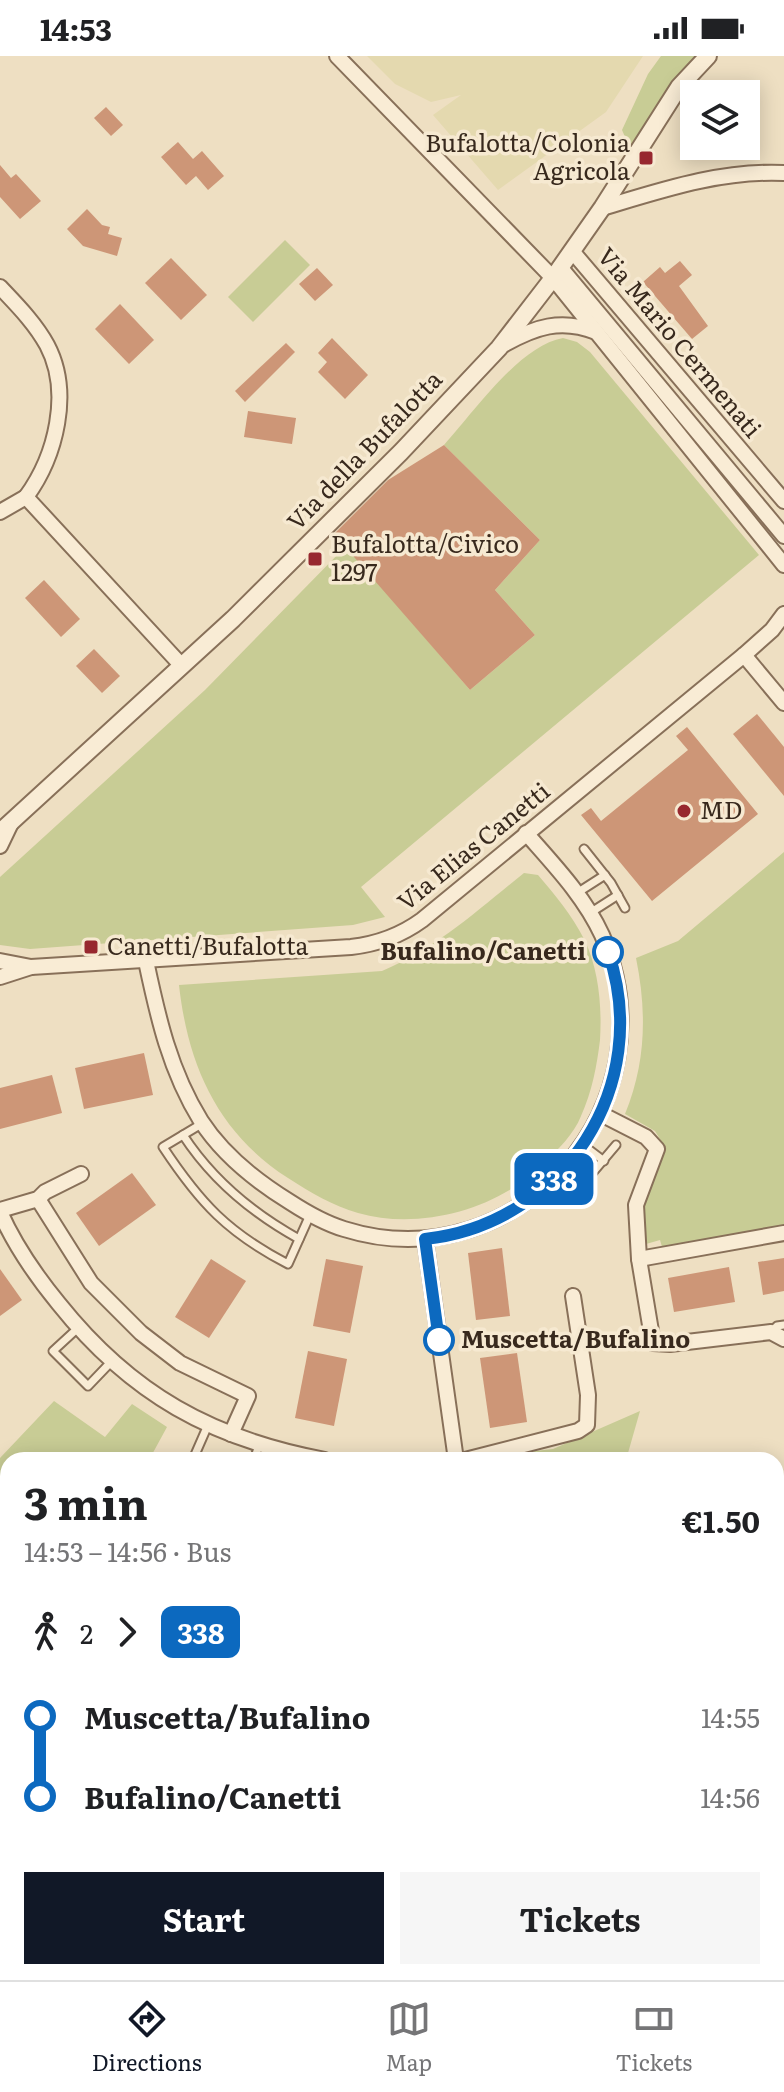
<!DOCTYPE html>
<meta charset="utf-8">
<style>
:root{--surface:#fff;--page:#f6f6f6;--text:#202124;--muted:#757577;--line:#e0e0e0;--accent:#111827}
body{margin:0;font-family:Literata,serif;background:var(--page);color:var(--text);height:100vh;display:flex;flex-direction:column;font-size:30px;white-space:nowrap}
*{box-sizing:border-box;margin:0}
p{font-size:26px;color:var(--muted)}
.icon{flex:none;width:44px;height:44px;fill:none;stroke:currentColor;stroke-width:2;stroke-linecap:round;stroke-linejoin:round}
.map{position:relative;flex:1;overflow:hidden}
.side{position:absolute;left:0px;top:1396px;width:784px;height:528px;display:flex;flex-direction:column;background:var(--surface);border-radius:24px 24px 0 0;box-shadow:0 4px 20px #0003}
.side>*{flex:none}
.badge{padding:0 16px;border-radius:12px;font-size:28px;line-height:52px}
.tools{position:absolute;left:680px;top:24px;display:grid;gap:16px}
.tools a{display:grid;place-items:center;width:80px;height:80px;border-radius:0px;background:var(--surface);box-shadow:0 4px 20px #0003;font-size:40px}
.map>.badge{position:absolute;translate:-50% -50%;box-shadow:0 0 0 4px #fff}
.legs{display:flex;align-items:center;gap:12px;height:88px;padding:0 24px;font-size:26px}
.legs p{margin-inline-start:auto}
.summary{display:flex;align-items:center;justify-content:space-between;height:136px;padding:0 24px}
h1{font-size:44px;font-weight:700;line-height:60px}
.action{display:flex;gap:16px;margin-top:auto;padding:16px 24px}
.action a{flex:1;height:92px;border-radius:0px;background:var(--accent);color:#fff;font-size:32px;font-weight:700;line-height:92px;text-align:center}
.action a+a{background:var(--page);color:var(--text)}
ul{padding:0 24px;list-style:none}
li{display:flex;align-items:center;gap:28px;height:80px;font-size:30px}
li i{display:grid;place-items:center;width:12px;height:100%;margin:0 10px;background:currentColor}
li i::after{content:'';width:20px;height:20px;margin:-10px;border:6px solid;border-radius:50%;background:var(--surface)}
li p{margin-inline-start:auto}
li:first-child i{background:linear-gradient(#0000 50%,currentColor 0)}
li:last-child i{background:linear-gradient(currentColor 50%,#0000 0)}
.status{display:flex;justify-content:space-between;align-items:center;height:56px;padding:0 40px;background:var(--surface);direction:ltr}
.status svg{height:22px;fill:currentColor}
.dock{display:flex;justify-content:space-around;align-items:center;height:112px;border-top:2px solid var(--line);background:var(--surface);font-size:22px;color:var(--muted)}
.dock a{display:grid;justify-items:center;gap:4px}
.dock .active{color:var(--accent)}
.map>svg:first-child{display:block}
</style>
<div class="status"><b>14:53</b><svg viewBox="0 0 49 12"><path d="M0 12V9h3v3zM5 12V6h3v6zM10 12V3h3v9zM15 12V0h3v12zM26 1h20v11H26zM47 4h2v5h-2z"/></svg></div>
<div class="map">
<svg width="784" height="1924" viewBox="0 0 784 1924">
<rect width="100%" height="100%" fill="#eedfc2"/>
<path fill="#e4d9af" d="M367 0H643L606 56 498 134 433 59 461 39 431 46 395 28Z"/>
<g fill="#c8cc95">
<path d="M661 0H702L663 43 630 92 622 74 648 18Z"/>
<path d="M285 184 310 209 253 266 228 241Z"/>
<path d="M563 282 577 286 590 296 759 499 361 831 385 861 353 869 30 893 0 889V821L205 634 346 490 470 634 535 579 495 534 540 484 444 389C474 356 519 290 563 282Z"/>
<path d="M784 796V1183L665 1201 660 1184 639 1190 636 1145 666 1093 655 1075 625 1058C646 1007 647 956 636 902L678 885Z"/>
<path d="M524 817 538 819C555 839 572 859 584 883 599 913 602 951 600 984 597 1009 592 1036 581 1060 574 1078 558 1094 543 1107 534 1114 525 1124 516 1130 472 1159 410 1172 358 1157 333 1150 310 1136 288 1122 218 1077 188 1010 179 929L382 915C436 893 479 853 524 817Z"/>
<path d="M54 1345 105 1381 132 1348 167 1371 149 1404H8V1675L0 1673V1402Z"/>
<path d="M640 1355 626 1404H481V1401L553 1393Z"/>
<path d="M8 1843V1916H154L138 1924H0V1867Z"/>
<path d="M484 1916H772L769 1924H480Z"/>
</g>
<g fill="#cd9677">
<path d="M106 51 123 69 111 80 94 62Z"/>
<path d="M178 86 193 103 202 95 224 120 208 134 196 120 186 129 161 101Z"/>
<path d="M0 109 11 122 16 118 41 145 20 163 0 141Z"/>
<path d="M87 153 102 169 110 171 108 178 122 182 117 200 83 190 67 173Z"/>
<path d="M171 202 207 239 181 264 145 227Z"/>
<path d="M680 205 692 219 679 230 708 270 692 283 643 226 660 211 665 217Z"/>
<path d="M317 212 333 229 315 245 299 228Z"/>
<path d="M120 248 154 284 129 308 95 273Z"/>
<path d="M332 282 368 319 345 343 318 316 327 306 318 297Z"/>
<path d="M286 287 295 296 245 346 235 335Z"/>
<path d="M248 355 296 362 292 388 244 381Z"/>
<path d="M444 389 540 484 495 534 535 579 470 634 334 478 388 424Z"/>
<path d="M44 524 80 563 61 581 25 542Z"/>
<path d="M94 593 120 620 102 637 76 610Z"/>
<path d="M757 658 784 691V740L733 678Z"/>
<path d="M687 671 758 758 652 845 581 759 591 752 601 765 688 694 676 680Z"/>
<path d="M144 997 153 1039 84 1053 75 1012Z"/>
<path d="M52 1019 62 1057 0 1073V1032Z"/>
<path d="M132 1117 156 1149 99 1190 76 1157Z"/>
<path d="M502 1192 510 1260 476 1264 468 1197Z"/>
<path d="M784 1202V1235L763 1239 758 1206Z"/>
<path d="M211 1203 246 1225 209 1282 175 1261Z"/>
<path d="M326 1203 363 1210 350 1277 313 1270Z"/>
<path d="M729 1211 735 1246 674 1256 668 1222Z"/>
<path d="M0 1213 22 1244 0 1260Z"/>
<path d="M308 1295 347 1303 334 1370 295 1362Z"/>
<path d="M517 1297 527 1366 490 1372 480 1302Z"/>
</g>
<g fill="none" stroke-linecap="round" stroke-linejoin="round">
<defs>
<g id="service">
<path d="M584 793 611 827 625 852"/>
<path d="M577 837 605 819"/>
<path d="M590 857 618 839"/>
<path d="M203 1067 163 1091C200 1147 228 1177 288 1208L310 1159"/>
<path d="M183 1079C213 1125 252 1157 299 1183"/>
<path d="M583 1089 604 1105"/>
<path d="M569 1108 588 1125"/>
<path d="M572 1141 616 1089"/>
<path d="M78 1272 53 1295 88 1330 111 1306"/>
<path d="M771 1276 777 1270 784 1269"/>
<path d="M200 1404 194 1401 208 1369"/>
<path d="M254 1404 259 1389"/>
<path d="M458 1924 461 1916"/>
</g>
<g id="minor">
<path d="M337 0 553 222 784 509"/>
<path d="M602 152C662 134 721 114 784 117"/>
<path d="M572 195 784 445"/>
<path d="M560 211 784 480"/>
<path d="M0 231C17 249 35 267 47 289 72 336 56 400 26 441L182 610"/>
<path d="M503 289C535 271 561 262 596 276"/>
<path d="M0 456 26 441"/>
<path d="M744 599 784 647"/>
<path d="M0 790 12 765"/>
<path d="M0 905 31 911 351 891C378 888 400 880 422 864L744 599 772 574 784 558"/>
<path d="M146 905C158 962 170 1015 201 1065 223 1099 256 1125 290 1146 307 1157 324 1167 344 1173 520 1228 675 1045 602 879 584 840 554 809 526 777"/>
<path d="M0 921 31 911"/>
<path d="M601 1058 646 1081 657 1093 636 1149 639 1203 653 1287 670 1288 771 1276 784 1283"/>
<path d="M38 1143 91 1227 141 1277 180 1307 248 1340 231 1378"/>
<path d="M0 1154 38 1143 45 1136 81 1118"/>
<path d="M0 1156C15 1190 36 1220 59 1248 131 1338 212 1383 325 1404"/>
<path d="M425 1183 456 1404"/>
<path d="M639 1203 784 1177"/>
<path d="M465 1404 578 1375 587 1369 588 1339 573 1240"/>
<path d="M776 1616 784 1607"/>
<path d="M776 1646 784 1649"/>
<path d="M0 1694 8 1698"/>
<path d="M0 1721 8 1723"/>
<path d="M0 1819 8 1792"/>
<path d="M331 1916 357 1924"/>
<path d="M169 1924 185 1916"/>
<path d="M428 1924 430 1916"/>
<path d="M782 1924 784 1919"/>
</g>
<path id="tertiary" d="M0 776 233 563 401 396 499 292 553 222 602 152 679 31 708 0"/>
</defs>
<use href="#service" stroke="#887059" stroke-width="11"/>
<use href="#minor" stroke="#887059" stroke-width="18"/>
<use href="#tertiary" stroke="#887059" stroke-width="20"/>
<use href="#service" stroke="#f9ecd5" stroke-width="7"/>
<use href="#minor" stroke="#f9ecd5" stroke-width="14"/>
<use href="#tertiary" stroke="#f9ecd5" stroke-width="16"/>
</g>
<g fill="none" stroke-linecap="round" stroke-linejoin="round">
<defs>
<path id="line-1" d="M439 1284 425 1183C564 1168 654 1029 608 896"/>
</defs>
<use href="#line-1" stroke="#fff" stroke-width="18"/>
<use href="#line-1" stroke="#0c69bf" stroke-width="12"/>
</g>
<g fill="#97282f" stroke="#f6e9d1" stroke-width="3">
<rect x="638" y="94" width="16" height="16" rx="4"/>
<rect x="307" y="495" width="16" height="16" rx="4"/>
<circle cx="684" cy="755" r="8"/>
<rect x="83" y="883" width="16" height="16" rx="4"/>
</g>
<g fill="#fff" stroke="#0c69bf" stroke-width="4">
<circle cx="608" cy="896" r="14"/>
<circle cx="439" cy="1284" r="14"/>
</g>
<g text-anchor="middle" stroke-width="7" stroke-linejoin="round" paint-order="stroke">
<g font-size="24" fill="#38291d" stroke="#f6e9d1" text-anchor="start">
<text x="630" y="96" text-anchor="end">Bufalotta/Colonia<tspan x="630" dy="28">Agricola</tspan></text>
<text x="331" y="497">Bufalotta/Civico<tspan x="331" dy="28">1297</tspan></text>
<text x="700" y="763">MD</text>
<text x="107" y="899">Canetti/Bufalotta</text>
</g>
<g font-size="24" fill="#38291d" stroke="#f6e9d1">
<text transform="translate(679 287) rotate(50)" y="8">Via Mario Cermenati</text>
<text transform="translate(365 395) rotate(-46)" y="8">Via della Bufalotta</text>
<text transform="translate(474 791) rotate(-39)" y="8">Via Elias Canetti</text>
</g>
<g font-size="24" font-weight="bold" fill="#38291d" stroke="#f6e9d1" text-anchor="end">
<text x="586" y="904">Bufalino/Canetti</text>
<text x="461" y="1292" text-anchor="start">Muscetta/Bufalino</text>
</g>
</g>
</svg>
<div class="tools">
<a><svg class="icon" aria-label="layers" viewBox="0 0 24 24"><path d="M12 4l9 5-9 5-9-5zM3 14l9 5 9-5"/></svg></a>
</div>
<b class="badge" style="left:554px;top:1123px;background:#0c69bf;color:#fff">338</b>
<section class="side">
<div class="summary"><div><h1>3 min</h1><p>14:53 – 14:56 · Bus</p></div><b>€1.50</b></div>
<div class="legs"><svg class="icon" aria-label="walk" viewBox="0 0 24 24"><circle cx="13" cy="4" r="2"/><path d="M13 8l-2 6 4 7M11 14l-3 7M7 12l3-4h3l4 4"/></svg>2<svg class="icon" aria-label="forward" viewBox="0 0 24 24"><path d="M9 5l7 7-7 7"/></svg><b class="badge" style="background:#0c69bf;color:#fff">338</b></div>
<ul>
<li><i style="color:#0c69bf"></i><b>Muscetta/Bufalino</b><p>14:55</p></li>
<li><i style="color:#0c69bf"></i><b>Bufalino/Canetti</b><p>14:56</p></li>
</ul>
<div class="action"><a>Start</a><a>Tickets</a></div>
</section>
</div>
<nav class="dock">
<a class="active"><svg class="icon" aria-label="directions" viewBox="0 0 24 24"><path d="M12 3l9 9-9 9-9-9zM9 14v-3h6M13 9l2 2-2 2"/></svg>Directions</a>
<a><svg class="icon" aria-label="map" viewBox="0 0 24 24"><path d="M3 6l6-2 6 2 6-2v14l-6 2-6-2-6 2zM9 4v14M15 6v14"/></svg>Map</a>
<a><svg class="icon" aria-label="tickets" viewBox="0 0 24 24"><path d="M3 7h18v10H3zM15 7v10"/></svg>Tickets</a>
</nav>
